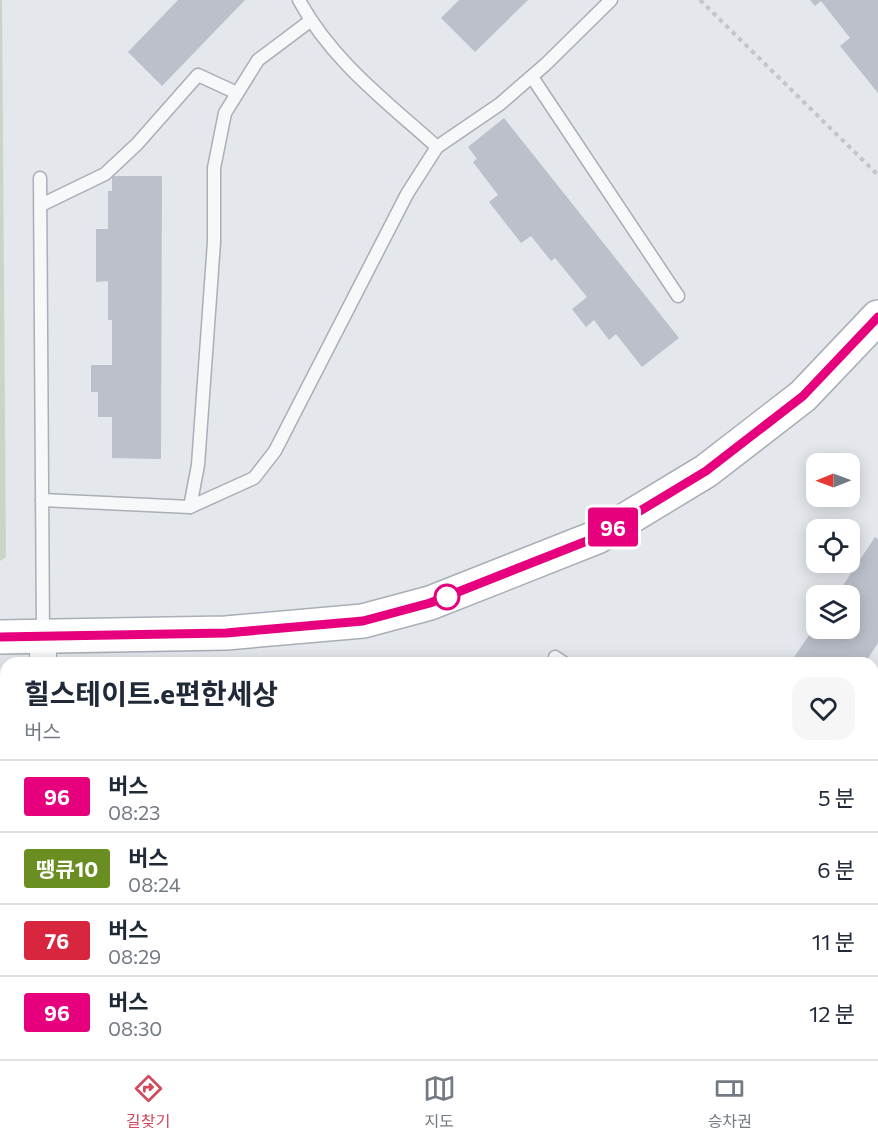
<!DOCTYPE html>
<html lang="ko">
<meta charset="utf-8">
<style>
:root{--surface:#fff;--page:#f6f6f7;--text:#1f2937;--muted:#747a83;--line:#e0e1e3;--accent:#d1495b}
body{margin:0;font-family:Commissioner,"Noto Sans KR",sans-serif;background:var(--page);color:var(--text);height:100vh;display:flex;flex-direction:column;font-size:22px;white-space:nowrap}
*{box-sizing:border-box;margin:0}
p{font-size:20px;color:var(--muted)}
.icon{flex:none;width:33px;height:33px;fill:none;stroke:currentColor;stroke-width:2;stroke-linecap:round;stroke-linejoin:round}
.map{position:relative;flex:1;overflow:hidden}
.sheet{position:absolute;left:0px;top:657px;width:879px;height:402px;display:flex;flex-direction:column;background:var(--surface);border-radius:18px 18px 0 0;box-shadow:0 3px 15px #0003}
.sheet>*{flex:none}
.badge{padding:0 12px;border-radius:4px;font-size:21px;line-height:39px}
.needle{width:39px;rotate:269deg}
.fabs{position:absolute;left:806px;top:453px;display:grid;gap:12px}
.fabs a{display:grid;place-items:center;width:54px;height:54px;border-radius:12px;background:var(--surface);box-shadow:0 3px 15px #0003;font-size:30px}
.map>.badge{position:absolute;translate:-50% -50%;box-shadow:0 0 0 3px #fff}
.round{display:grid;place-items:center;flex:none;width:63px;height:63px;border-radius:18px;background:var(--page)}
.overview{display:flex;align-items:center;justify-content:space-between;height:102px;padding:0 24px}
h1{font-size:28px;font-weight:700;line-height:45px}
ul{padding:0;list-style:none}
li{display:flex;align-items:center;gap:18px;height:72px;padding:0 24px;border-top:2px solid var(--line)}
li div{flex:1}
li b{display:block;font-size:22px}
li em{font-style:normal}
li .badge{min-width:66px;font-weight:700;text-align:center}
.menu{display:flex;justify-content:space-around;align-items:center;height:84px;border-top:2px solid var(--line);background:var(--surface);font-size:16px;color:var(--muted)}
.menu a{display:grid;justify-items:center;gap:3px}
.menu .on{color:var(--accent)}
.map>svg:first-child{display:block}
</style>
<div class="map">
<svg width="878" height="1059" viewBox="0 0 878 1059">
<rect width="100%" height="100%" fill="#e4e7ec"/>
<g fill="#c9d6c5">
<path d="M0 0H2L6 557 0 561Z"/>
<path d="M0 723 1 724 6 927V1053H9V1059H0Z"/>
</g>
<g fill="#bbc0ca">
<path d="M178 0H245L162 86 128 52Z"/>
<path d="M459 0H528L475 52 441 18Z"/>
<path d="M810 0H878V93L840 46 850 38 821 1 815 6Z"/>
<path d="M504 118 679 338 642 367 616 334 609 340 594 320 586 327 572 309 587 297 555 258 551 261 531 236 521 243 489 202 498 195 473 162 477 159 468 147Z"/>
<path d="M112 176H162L161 459 112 458V417H98V392H91V365H112V320H108V281L96 282V229H108V191H112Z"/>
<path d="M875 537 878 539V643L865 663H790L816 625V628H849V596H836Z"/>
<path d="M555 1053H600L608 1059H551Z"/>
</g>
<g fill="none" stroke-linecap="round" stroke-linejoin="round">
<defs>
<g id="lane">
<path d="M299 0C331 60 387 102 437 147"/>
<path d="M532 77 678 296"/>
<path d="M40 178 43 636"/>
<path d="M41 205 105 174 137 144 198 75 237 93"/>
<path d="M42 500 190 507 254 478 275 451 407 194 437 147 500 104 546 64 611 0"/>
<path d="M190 507 198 465 214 242V168L225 113 258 60 310 21"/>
<path d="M555 657 564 663"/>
<path d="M873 811 878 804"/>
<path d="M873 830 878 829"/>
<path d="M474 1053 482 1059"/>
<path d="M189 1059V1053"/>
<path d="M778 1059 782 1053"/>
</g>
<g id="street">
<path d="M43 636V663"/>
<path d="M53 1053V1059"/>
</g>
<path id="secondary" d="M0 637 226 633 363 621 430 603 597 537 706 471 803 396 878 317"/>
</defs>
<use href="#lane" stroke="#a9aeb7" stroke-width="15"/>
<use href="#street" stroke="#a9aeb7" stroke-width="28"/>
<use href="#secondary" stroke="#a9aeb7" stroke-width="36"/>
<path stroke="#c2c5cb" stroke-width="4" stroke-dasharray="4.5 4.5" stroke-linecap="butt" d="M700 0 878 175"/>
<use href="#lane" stroke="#f7f8fa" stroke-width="12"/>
<use href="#street" stroke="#f7f8fa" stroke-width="26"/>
<use href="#secondary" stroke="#fff" stroke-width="33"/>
</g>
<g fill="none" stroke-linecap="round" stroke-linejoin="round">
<defs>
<path id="line" d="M0 637 226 633 363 621 430 603 597 537 706 471 803 396 878 317"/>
</defs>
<use href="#line" stroke="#fff" stroke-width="14"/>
<use href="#line" stroke="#e6007e" stroke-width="9"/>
</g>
<circle fill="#fff" stroke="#e6007e" stroke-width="3" cx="447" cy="597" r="12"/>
</svg>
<div class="fabs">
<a><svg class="needle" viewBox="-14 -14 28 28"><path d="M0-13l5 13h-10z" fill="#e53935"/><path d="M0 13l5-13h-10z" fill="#747a83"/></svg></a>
<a><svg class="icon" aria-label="locate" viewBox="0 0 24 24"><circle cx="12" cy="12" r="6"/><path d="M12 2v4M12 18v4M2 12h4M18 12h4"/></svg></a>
<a><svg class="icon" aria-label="layers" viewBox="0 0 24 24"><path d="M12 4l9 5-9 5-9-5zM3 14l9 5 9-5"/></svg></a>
</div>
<b class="badge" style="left:613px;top:527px;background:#e6007e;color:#fff">96</b>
<section class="sheet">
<div class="overview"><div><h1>힐스테이트.e편한세상</h1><p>버스</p></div><a class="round"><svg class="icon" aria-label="heart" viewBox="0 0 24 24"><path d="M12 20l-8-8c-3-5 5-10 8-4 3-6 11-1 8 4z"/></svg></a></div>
<ul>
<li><span class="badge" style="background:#e6007e;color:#fff">96</span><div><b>버스</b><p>08:23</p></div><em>5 분</em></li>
<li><span class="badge" style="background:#6b8e23;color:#fff">땡큐10</span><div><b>버스</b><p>08:24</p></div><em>6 분</em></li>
<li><span class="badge" style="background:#d7263d;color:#fff">76</span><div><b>버스</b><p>08:29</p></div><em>11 분</em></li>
<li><span class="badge" style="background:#e6007e;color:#fff">96</span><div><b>버스</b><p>08:30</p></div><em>12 분</em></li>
</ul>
</section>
</div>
<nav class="menu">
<a class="on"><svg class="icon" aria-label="directions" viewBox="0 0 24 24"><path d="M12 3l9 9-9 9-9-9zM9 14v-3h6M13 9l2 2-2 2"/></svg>길찾기</a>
<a><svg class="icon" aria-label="map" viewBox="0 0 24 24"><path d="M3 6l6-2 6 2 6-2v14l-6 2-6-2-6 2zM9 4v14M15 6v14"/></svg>지도</a>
<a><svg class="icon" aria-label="tickets" viewBox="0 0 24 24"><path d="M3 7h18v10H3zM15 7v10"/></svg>승차권</a>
</nav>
